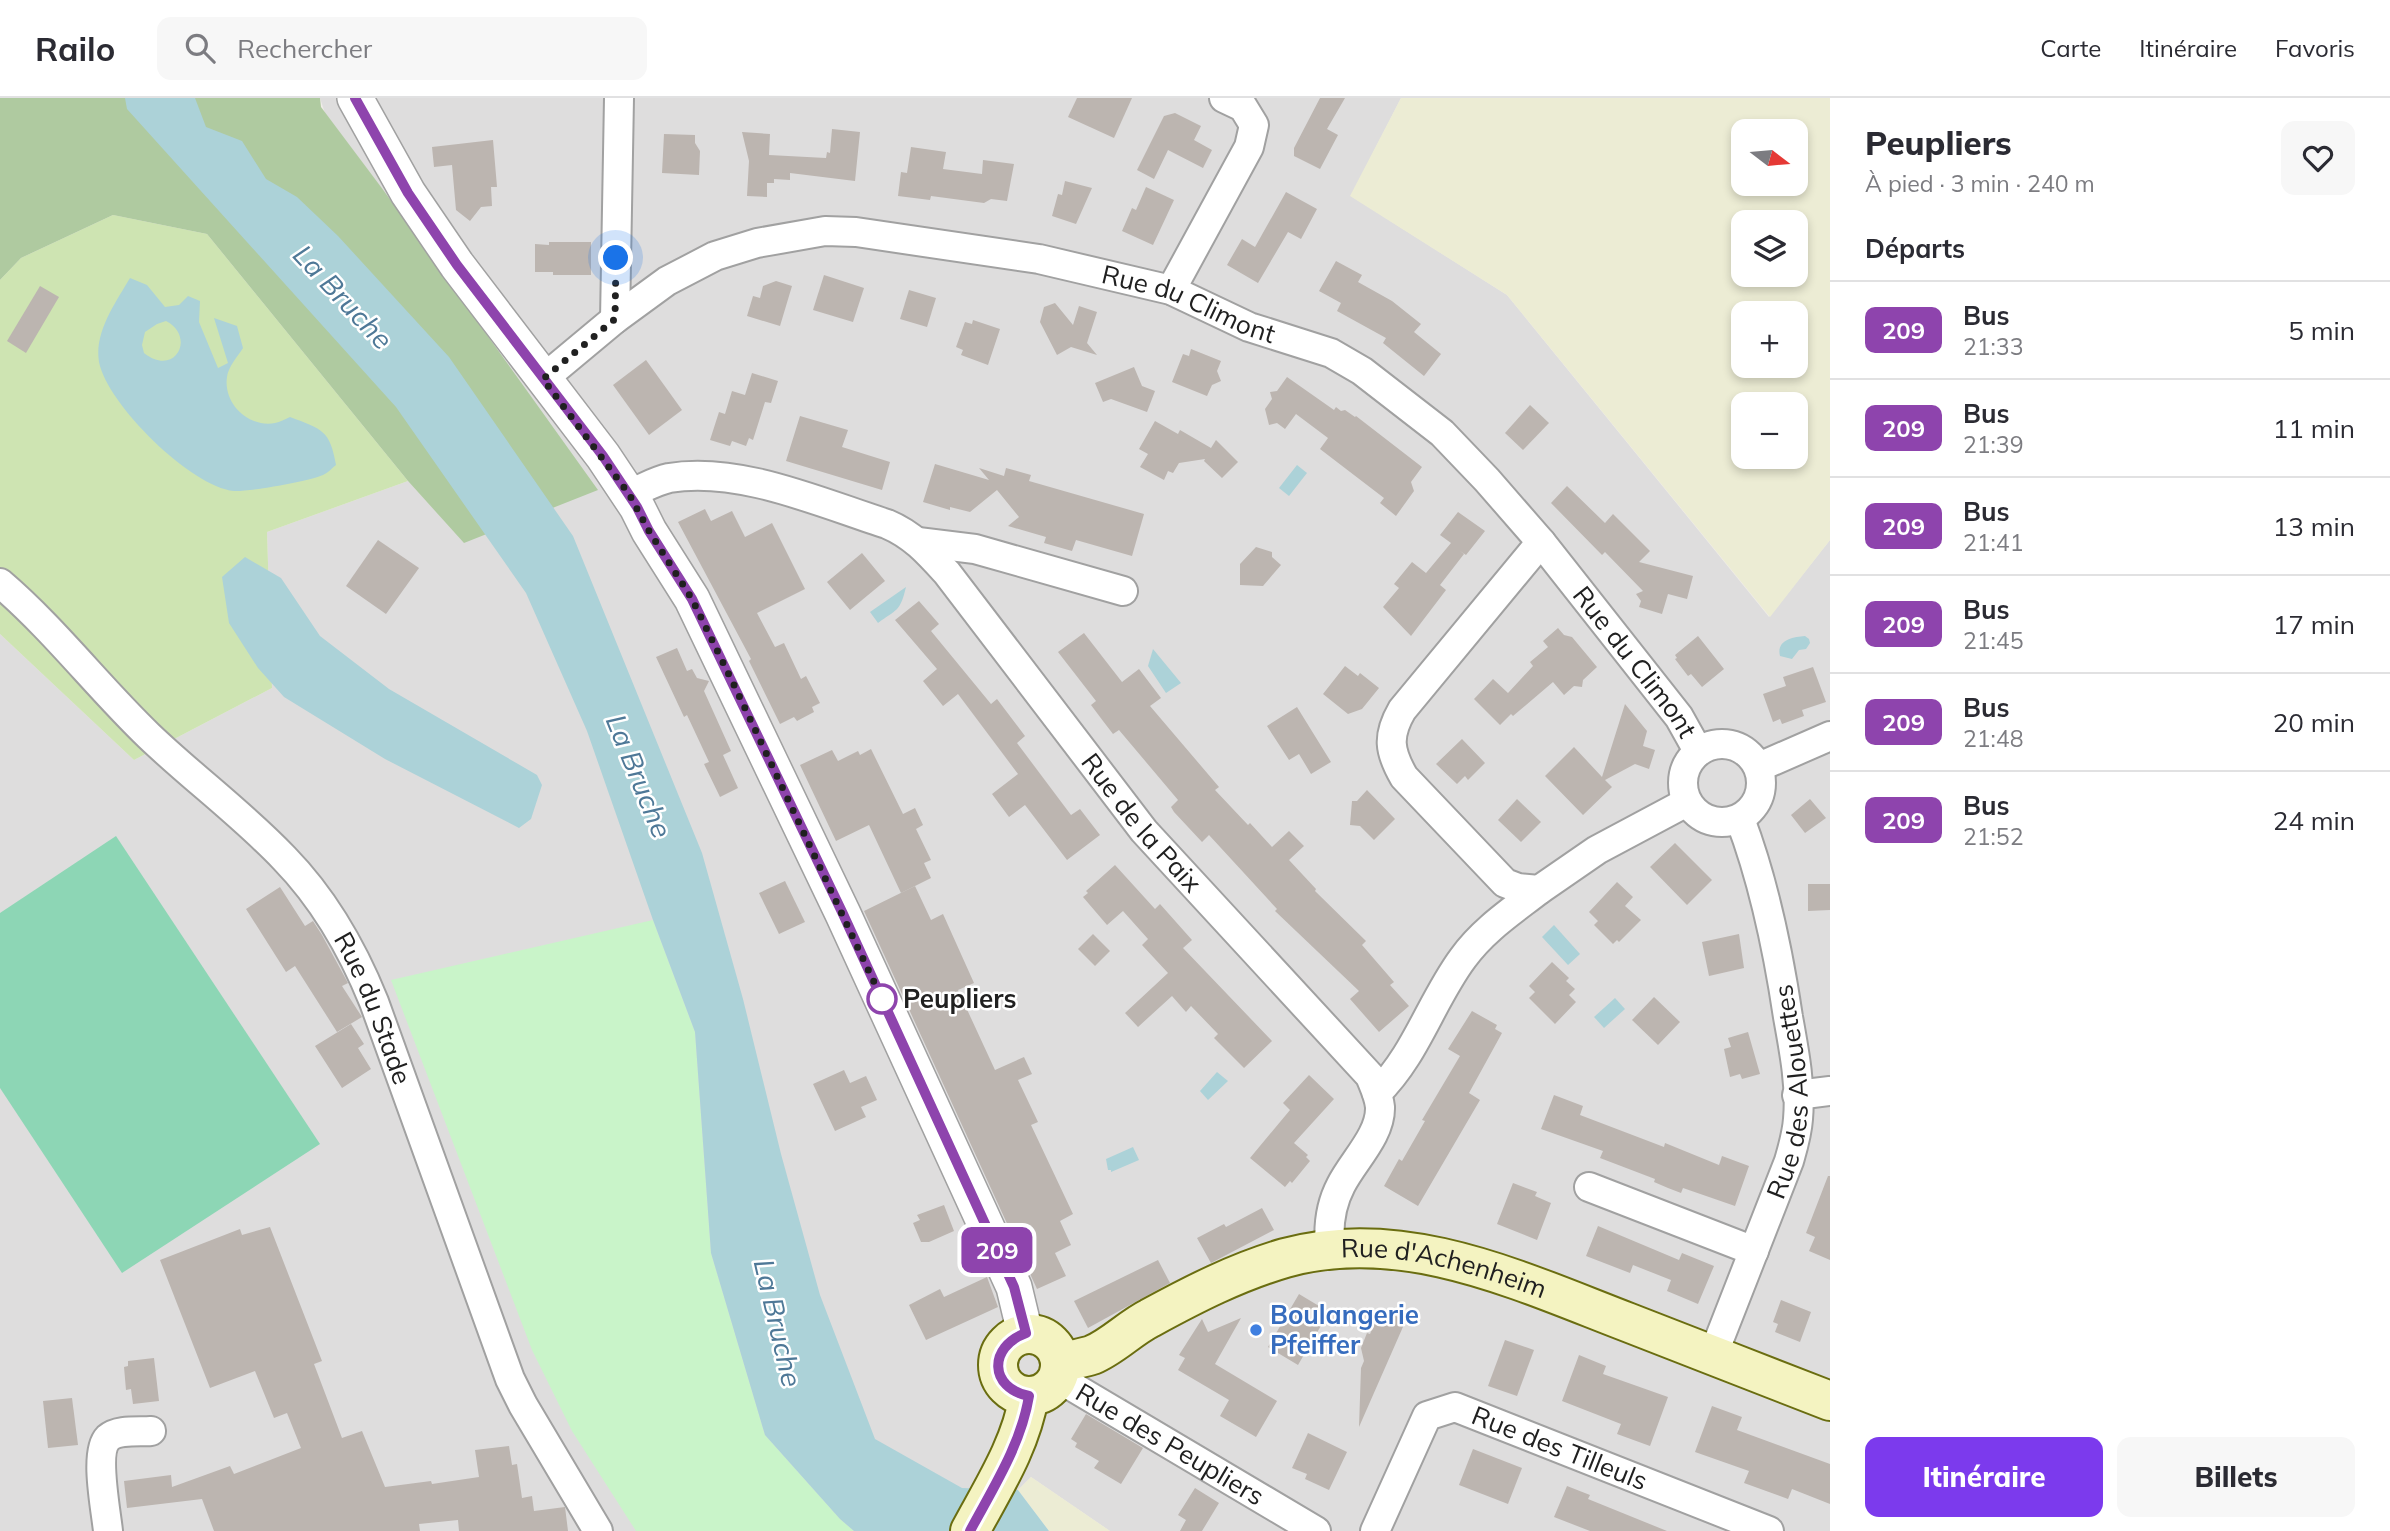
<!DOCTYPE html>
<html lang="fr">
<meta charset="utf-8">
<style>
:root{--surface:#fff;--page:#f7f7f7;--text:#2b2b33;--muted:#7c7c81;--line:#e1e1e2;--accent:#7c3aed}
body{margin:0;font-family:Mulish,sans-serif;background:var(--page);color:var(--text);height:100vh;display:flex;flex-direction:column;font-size:26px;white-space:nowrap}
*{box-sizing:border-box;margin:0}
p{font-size:23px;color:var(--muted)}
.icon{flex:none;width:38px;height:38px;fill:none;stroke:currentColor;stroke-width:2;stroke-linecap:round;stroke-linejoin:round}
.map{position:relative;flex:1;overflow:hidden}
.drawer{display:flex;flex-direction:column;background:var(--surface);width:560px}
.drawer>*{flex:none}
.badge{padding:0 14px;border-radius:10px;font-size:24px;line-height:46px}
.needle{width:46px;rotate:106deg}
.controls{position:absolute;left:1731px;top:21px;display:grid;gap:14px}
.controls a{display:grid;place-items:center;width:77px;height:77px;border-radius:14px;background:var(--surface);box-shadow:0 4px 10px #0003;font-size:35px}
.you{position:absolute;width:35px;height:35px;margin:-18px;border:5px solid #fff;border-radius:50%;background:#1a73e8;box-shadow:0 0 0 10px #1a73e833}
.map>.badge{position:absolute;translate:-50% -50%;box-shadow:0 0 0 4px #fff}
h2{padding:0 35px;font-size:26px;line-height:63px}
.round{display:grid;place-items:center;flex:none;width:74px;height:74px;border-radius:14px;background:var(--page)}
.headline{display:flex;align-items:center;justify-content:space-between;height:119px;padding:0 35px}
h1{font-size:33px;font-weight:800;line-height:52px}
.action{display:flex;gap:14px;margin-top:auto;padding:14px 35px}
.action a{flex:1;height:80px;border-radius:14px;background:var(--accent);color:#fff;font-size:28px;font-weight:800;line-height:80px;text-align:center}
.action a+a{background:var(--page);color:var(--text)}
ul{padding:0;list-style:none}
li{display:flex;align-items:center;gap:21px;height:98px;padding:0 35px;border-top:2px solid var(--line)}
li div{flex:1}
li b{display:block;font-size:26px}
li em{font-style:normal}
li .badge{min-width:77px;font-weight:700;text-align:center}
header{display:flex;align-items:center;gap:42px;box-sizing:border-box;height:98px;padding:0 35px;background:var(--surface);border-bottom:2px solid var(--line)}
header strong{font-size:33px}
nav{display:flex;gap:38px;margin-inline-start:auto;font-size:24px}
.search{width:490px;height:63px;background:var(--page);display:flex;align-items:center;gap:18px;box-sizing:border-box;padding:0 24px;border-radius:14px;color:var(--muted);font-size:26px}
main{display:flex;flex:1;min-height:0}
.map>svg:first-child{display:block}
</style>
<header>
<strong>Railo</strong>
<div class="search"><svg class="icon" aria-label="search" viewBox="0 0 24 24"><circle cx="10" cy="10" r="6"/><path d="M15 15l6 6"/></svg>Rechercher</div>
<nav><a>Carte</a><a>Itinéraire</a><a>Favoris</a></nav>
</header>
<main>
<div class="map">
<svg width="1830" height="1433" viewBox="0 0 1830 1433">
<rect width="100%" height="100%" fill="#efece7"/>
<path fill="#dedddd" d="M320 0H1401L1351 98 1507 197 1769 519 1830 442V1433H1110L1031 1379 1018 1392 996 1433H0V536L134 662 272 590 267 434 408 383 465 445Z"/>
<g fill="#ececd4" fill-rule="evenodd">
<path d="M1401 0H1830V442L1770 519 1507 197 1350 98ZM1743 33H1796V86H1743ZM1743 124H1796V177H1743ZM1743 215H1796V268H1743ZM1743 306H1796V359H1743Z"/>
<path d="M1031 1379 1110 1433H1049L1018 1392Z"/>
</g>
<path fill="#cee4b2" d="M113 117 207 136 408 383 267 434 272 590 134 662 0 536V182L21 160Z"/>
<path fill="#afcaa0" d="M0 0H320L321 9 384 93 598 392 464 445 408 383 207 136 113 117 21 160 0 182Z"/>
<path fill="#c9f4c9" d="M653 822 695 934 711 1155 765 1337 840 1421 854 1433H636L572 1333 532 1252 391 882Z"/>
<path fill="#8dd6b5" d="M116 738 320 1046 122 1175 0 990V815Z"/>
<g fill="#acd2d8" fill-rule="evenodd">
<path d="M125 0H195L206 29 242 43 266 81 297 99 338 138 449 259 573 438 702 755 743 901 781 1056 820 1197 875 1341 962 1390 1018 1392 1049 1433H854L840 1421 765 1337 711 1155 695 934 653 822 587 633 526 495 396 309 127 11Z"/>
<path d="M130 180 147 187 165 209 179 207 188 198 200 203 199 224 218 270 228 265 214 220 237 228 243 250C238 258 228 269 227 279 223 305 248 330 275 325 280 324 285 321 290 319 322 331 330 332 336 367 332 370 328 375 323 377 310 383 248 394 234 393 191 389 107 306 99 264 94 234 116 204 130 180ZM166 223C196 238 176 280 144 255L142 247 145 234 157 226Z"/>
<path d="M1297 367 1307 375 1289 398 1279 390Z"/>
<path d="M245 459 281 480 320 538 389 591 537 677 542 687 531 721 519 730 385 661 284 599 258 570 229 525 222 479Z"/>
<path d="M906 489C900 514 897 511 878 525L870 514Z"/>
<path d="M1805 538 1809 541 1810 545 1806 551 1799 552 1792 561 1780 558C1776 542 1793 539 1805 538Z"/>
<path d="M1153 551 1181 585 1166 595 1148 568Z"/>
<path d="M1554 827 1580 856 1568 867 1542 839Z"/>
<path d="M1615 900 1625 911 1604 930 1594 919Z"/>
<path d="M1217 974 1228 983 1208 1002 1200 993Z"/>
<path d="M1133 1049 1139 1062 1111 1074V1072H1108L1106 1061Z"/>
</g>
<g fill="#bcb5b0">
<path d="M1077 0H1132L1114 40 1068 19Z"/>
<path d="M1320 0H1345L1327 31 1338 37 1320 71 1294 58V50Z"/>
<path d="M1175 15 1201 28 1194 42 1212 52 1203 70 1168 52 1154 81 1137 72 1164 18Z"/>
<path d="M832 31 860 34 855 83 790 75V82L774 81V85H767V99L747 98 749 63 742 34 770 36 769 57 826 60 827 54 830 55Z"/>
<path d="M664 36 695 37V45L700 53 699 77 662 75Z"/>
<path d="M493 42 497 89H491L492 108 481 109 470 123 456 112 452 67 434 69 432 49Z"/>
<path d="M911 49 946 54 943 71 982 76 983 62 1014 66 1007 103 991 101 984 105 931 98 930 102 898 98 901 74 907 75Z"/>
<path d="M1065 83 1092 90 1076 126 1052 118 1058 96 1062 97Z"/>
<path d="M1146 89 1174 102 1153 147 1122 133 1132 110 1136 112Z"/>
<path d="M1286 94 1317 111 1301 141 1288 134 1258 185 1227 167 1242 141 1255 149Z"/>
<path d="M549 144H591V177H553V174H535V146L549 147Z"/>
<path d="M1336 163 1362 177 1358 184 1392 203 1421 226 1414 234 1441 256 1424 278 1383 245 1386 240 1337 213 1341 205 1319 193Z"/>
<path d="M824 177 864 190 853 224 813 212Z"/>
<path d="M776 183 792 188 780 228 747 218 753 198 760 200 763 188Z"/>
<path d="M40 188 59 199 26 255 7 243Z"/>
<path d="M909 192 936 200 927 229 900 221Z"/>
<path d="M1055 205 1073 227 1079 208 1097 214 1087 245 1097 257 1071 249 1057 257 1040 224 1044 209Z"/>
<path d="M973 222 1000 231 988 267 961 257 963 252 956 249 965 224 972 226Z"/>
<path d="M1191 251 1221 263 1217 273 1221 283 1212 287 1207 298 1172 284 1183 256 1189 258Z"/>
<path d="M646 262 682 312 649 337 613 287Z"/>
<path d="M1134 269 1142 288 1155 293 1147 314 1111 301 1103 304 1095 285Z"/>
<path d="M752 275 778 283 771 305 765 304 753 342 749 340 746 348 732 343 730 348 710 342 719 314 725 316 732 293 745 297Z"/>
<path d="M1287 279 1334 312 1336 309 1341 313 1345 312 1355 319 1356 318 1422 369 1411 384 1414 393 1396 418 1380 405 1384 400 1320 351 1328 340 1296 316 1285 331 1277 325 1269 327 1265 311 1272 301 1270 294 1277 293Z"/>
<path d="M1530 307 1549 325 1523 352 1505 335Z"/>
<path d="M800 318 848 332 842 349 890 364 882 392 786 363Z"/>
<path d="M1155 323 1178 336 1180 332 1211 350 1216 342 1238 364 1222 380 1204 363 1205 361 1179 365 1173 375 1168 373 1164 382 1140 369 1148 356 1139 351Z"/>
<path d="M935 366 989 382 979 370 1004 378 1006 370 1031 377 1029 383 1144 416 1132 458 1076 442 1072 453 1044 445 1046 439 1008 428 1019 419 997 392 970 414 950 409V412L923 404Z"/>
<path d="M1567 388 1605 425 1613 416 1650 453 1639 464 1693 478 1687 501 1668 496 1662 516 1639 509 1641 503 1636 496 1643 493 1605 454 1602 457 1551 405Z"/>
<path d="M705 411 711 423 732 413 745 439 772 425 805 491 757 515 775 549 784 545 801 581 806 578 820 605 812 609 814 614 797 623 794 619 780 626 749 563 751 561 678 424Z"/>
<path d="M1458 414 1485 433 1466 457 1460 453 1464 456 1440 487 1446 492 1411 538 1383 509 1399 490 1394 486 1412 464 1426 475 1451 445 1440 437Z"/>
<path d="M378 442 419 470 386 516 346 488Z"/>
<path d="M1256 449 1272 454V459L1281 467 1263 488 1240 487V466Z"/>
<path d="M862 455 885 483 850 512 827 484Z"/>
<path d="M919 503 939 526 931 533 991 606 997 601 1025 638 1017 645 1071 717 1080 711 1100 737 1067 762 1025 707 1009 719 992 696 1018 676 958 596 943 608 923 583 937 571 895 522Z"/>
<path d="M1558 530 1564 537 1572 539 1597 569 1583 582 1582 589 1574 588 1564 597 1553 584 1513 618 1511 616 1500 627 1474 601 1493 581 1508 595 1533 568 1530 564 1548 549 1543 543Z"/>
<path d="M1084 535 1122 584 1139 571 1161 600 1150 608 1219 689 1215 692 1248 727 1250 725 1272 749 1289 733 1304 748 1289 762 1316 791 1315 793 1366 843 1362 847 1394 884 1390 887 1409 908 1379 934 1350 901 1359 893 1275 813 1277 811 1209 737 1202 744 1174 714 1171 709 1178 702 1119 632 1113 636 1103 623 1091 607 1096 603 1058 554Z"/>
<path d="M1698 538 1724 571 1702 589 1691 576 1688 578 1675 561 1677 560 1675 557Z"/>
<path d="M677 550 687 573 692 571 697 580 709 583 704 593 731 653 723 657 738 690 720 699 704 666 709 664 687 617 684 619 656 559Z"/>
<path d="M1345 568 1358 578 1360 575 1379 590 1362 611 1348 616 1323 596Z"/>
<path d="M1813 569 1826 604 1802 612 1804 618 1782 626 1780 621 1773 624 1763 596 1786 588 1783 579Z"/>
<path d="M1625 606 1647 633 1643 648 1655 652 1649 671 1635 666 1605 682 1612 689 1583 717 1545 678 1574 649 1602 679Z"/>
<path d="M1297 609 1331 664 1311 676 1299 656 1289 662 1267 628Z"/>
<path d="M1462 641 1485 665 1468 682 1465 678 1457 686 1436 666Z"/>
<path d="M871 651 903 716 915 710 923 727 916 731 931 762 924 765 931 780 901 795 869 727 836 743 800 667 832 652 838 663 858 653 860 657Z"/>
<path d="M1367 692 1395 721 1374 742 1360 728 1350 727 1352 703H1357Z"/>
<path d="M1517 701 1541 724 1521 744 1498 722Z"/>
<path d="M1810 701 1826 720 1805 735 1791 717Z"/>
<path d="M1675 745 1712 782 1687 807 1650 769Z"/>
<path d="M1115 767 1155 811 1160 806 1192 842 1183 850 1272 943 1244 970 1214 940 1218 936 1191 908 1186 914 1172 898 1138 929 1125 915 1168 875 1142 847 1148 841 1123 813 1107 827 1083 799 1088 795 1086 793Z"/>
<path d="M785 783 805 824 779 836 759 795Z"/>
<path d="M1617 784 1633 799 1625 808 1641 822 1619 844 1617 842 1613 846 1594 827 1598 823 1589 814Z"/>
<path d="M1808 786H1830V812L1808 813Z"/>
<path d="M915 788 931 822 943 816 974 885 958 892 995 972 1024 959 1032 976 1018 982 1038 1024 1031 1027 1073 1116 1060 1123 1071 1147 1055 1155 1066 1178 1037 1191 864 813Z"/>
<path d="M280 789 305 828 313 823 322 837 348 885 342 888 362 919 337 934 295 868 286 874 246 811Z"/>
<path d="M1093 836 1110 853 1095 868 1078 851Z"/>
<path d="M1739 836 1744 870 1709 878 1702 844Z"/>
<path d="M1552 864 1569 880 1566 883 1575 891 1569 897 1576 904 1555 926 1529 900 1535 894 1529 888Z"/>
<path d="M1654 899 1680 924 1658 947 1632 922Z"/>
<path d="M1472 913 1497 927 1495 931 1502 935 1469 995 1480 1002 1418 1108 1384 1088 1399 1061 1402 1063 1425 1023 1422 1022 1460 958 1448 951Z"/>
<path d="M351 926 364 946 358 950 371 971 342 990 315 948Z"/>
<path d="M1748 934 1760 976 1742 981 1740 976 1730 979 1724 951 1731 949 1728 940Z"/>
<path d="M844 972 850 985 866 978 877 1002 861 1009 866 1019 835 1033 813 986Z"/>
<path d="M1309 977 1334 1001 1294 1045 1308 1057 1306 1059 1310 1063 1292 1085 1290 1083 1285 1089 1250 1060 1290 1012 1283 1005Z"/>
<path d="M1554 997 1583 1008 1580 1017 1664 1049 1665 1045 1719 1067 1722 1058 1749 1068 1735 1108 1683 1090 1681 1095 1668 1090 1654 1084 1655 1081 1600 1060 1603 1053 1541 1031Z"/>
<path d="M1828 1078H1830V1162L1809 1153 1815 1139 1806 1135Z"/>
<path d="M1513 1085 1537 1094 1535 1098 1551 1105 1537 1142 1497 1126Z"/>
<path d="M944 1107 954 1133 929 1144H921L913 1125 920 1122 917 1117Z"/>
<path d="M1262 1110 1274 1132 1211 1165 1197 1140 1224 1126 1226 1129Z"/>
<path d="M1598 1128 1679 1162 1682 1155 1714 1168 1698 1206 1667 1193 1671 1182 1633 1167 1630 1175 1586 1158Z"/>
<path d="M270 1129 322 1263 314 1266 342 1340 362 1333 385 1389 431 1383 432 1386 479 1379 475 1352 509 1348 512 1367 517 1366 522 1400 532 1398 534 1413 565 1409 568 1433H459L458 1422 419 1426 420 1433H214L202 1401 127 1410 124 1383 171 1377 172 1389 230 1368 234 1376 301 1350 287 1315 274 1320 255 1273 210 1290 160 1162 240 1131 242 1137Z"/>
<path d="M1158 1162 1170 1185 1088 1230 1074 1203Z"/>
<path d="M987 1179 998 1209 926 1242 909 1207 940 1191 944 1199Z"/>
<path d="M1299 1196 1324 1211 1317 1224 1322 1226 1298 1267 1268 1249Z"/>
<path d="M1781 1202 1811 1214 1800 1244 1775 1234 1778 1226 1773 1224Z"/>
<path d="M1380 1212 1406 1222 1359 1329 1361 1270 1364 1263 1361 1250 1367 1235 1370 1236Z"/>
<path d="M1241 1220 1215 1266 1277 1303 1256 1339 1220 1318 1229 1302 1178 1272 1185 1260 1179 1257 1202 1221 1208 1234Z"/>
<path d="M1505 1242 1534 1252 1517 1298 1488 1288Z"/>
<path d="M1579 1257 1606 1268 1603 1276 1668 1299 1650 1348 1617 1336 1621 1326 1562 1303Z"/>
<path d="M154 1260 159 1303 133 1306 131 1291 126 1292 124 1269 128 1268V1263Z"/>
<path d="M72 1300 78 1347 48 1350 43 1303Z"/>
<path d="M1712 1308 1742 1319 1737 1332 1830 1366V1406L1792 1391 1788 1401 1744 1385 1749 1373 1695 1354Z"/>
<path d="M1086 1316 1143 1350 1121 1386 1094 1370 1099 1363 1075 1349 1077 1345 1071 1341Z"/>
<path d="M1308 1335 1347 1354 1329 1392 1305 1381 1307 1376 1292 1370Z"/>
<path d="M1473 1351 1522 1370 1508 1406 1459 1387Z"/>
<path d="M1567 1388 1590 1397 1588 1401 1667 1433H1590L1554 1419Z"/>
<path d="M1195 1390 1219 1405 1202 1433H1180L1186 1422 1178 1417Z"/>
</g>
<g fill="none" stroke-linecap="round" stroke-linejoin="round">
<defs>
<g id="minor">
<path d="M1171 192 1249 49 1254 27 1243 9 1224 0"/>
<path d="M615 221 619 0"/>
<path id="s1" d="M543 281 615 221 667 183 715 158 757 145 825 133 856 134 1039 161 1171 192 1249 229 1331 255 1362 273 1442 335 1487 382 1541 444 1679 619 1698 653"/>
<path id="s2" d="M629 396C642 391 655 383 669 380 739 368 821 405 887 426 913 437 928 454 947 475L1144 733 1370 978C1374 988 1379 998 1380 1009 1381 1037 1353 1063 1341 1087 1331 1106 1328 1129 1330 1150"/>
<path d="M918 444 975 451 1123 493"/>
<path d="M1541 444 1402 612C1387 638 1389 653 1404 679L1505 785 1518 790 1539 792 1597 752 1687 704"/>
<path id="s3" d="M0 485C54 531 98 589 149 638 193 680 242 716 284 760 324 801 353 852 374 904L510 1281 523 1307 598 1433"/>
<circle cx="1722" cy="685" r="39"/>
<path d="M1759 669 1830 638"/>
<path d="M1377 995C1416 957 1431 903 1463 860 1483 832 1512 813 1539 792"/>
<path d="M1797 997 1830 993"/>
<path d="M1589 1089 1754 1153"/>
<path id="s4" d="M1713 1257 1789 1063C1793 1049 1797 1036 1798 1021 1801 988 1794 952 1788 919 1778 852 1764 784 1740 721"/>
<path id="s5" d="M1058 1280 1316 1433"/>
<path d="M108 1433C106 1413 94 1354 108 1340 118 1331 139 1334 151 1333"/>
<path id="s6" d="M1375 1433 1427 1318 1455 1309 1769 1433"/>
</g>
<path id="tertiary" d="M355 0 408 95 457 167 603 358 637 409 649 433 692 501 843 816 1014 1189 1025 1235"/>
<g id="secondary">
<circle cx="1029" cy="1267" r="31"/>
<path id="s7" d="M1061 1265C1071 1262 1082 1260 1092 1257 1112 1249 1130 1230 1150 1220 1194 1196 1237 1174 1285 1160 1403 1127 1520 1183 1627 1224 1695 1250 1762 1277 1830 1303"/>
<path d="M970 1433C993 1390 1021 1347 1029 1298"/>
</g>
</defs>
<use href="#minor" stroke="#a1a1a1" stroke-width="32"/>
<use href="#tertiary" stroke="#a1a1a1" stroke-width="38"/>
<use href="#secondary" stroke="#6a6d10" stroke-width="42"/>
<use href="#minor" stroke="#fff" stroke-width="28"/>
<use href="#tertiary" stroke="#fff" stroke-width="35"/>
<use href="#secondary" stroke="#f4f3c1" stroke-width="38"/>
</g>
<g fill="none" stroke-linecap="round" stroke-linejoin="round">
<defs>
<path id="line" d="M355 0 408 95 457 167 603 358 637 409 649 433 692 501 843 816 1014 1189 1026 1235C988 1249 989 1290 1029 1298 1021 1347 993 1390 970 1433"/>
</defs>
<use href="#line" stroke="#fff" stroke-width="16"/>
<use href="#line" stroke="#8e44ad" stroke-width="10"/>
<path stroke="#202020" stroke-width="7" stroke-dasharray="0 12.6" d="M616 160 615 221 543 281 629 396 649 433 692 501 735 589 882 901"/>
</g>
<circle fill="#fff" stroke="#8e44ad" stroke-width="3.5" cx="882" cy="901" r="14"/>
<circle fill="#3f7fe0" stroke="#fff" stroke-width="2.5" cx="1256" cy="1232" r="7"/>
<g text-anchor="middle" stroke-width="5" stroke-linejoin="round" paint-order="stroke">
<g font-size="26" fill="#202020" stroke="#fff">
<text dy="9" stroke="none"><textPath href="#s1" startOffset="698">Rue du Climont</textPath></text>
<text dy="9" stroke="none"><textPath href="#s1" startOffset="1286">Rue du Climont</textPath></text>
<text dy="9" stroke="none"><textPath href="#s2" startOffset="663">Rue de la Paix</textPath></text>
<text dy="9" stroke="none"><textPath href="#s3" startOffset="572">Rue du Stade</textPath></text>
<text dy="9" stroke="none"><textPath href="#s4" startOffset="278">Rue des Alouettes</textPath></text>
<text dy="9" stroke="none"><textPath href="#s7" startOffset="411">Rue d'Achenheim</textPath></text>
<text dy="9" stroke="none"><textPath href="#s5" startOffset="130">Rue des Peupliers</textPath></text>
<text dy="9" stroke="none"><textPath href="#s6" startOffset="268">Rue des Tilleuls</textPath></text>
</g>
<g font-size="26" font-weight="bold" fill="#202020" stroke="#fff" text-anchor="start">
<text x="903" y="910">Peupliers</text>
</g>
<g font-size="26" font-weight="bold" fill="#366cbe" stroke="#fff" text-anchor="start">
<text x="1270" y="1226">Boulangerie<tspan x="1270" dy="30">Pfeiffer</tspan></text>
</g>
<g font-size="28" font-style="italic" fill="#4e7897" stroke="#fff">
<text transform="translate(343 199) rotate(47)" y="10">La Bruche</text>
<text transform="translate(639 678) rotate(68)" y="10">La Bruche</text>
<text transform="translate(778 1225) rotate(77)" y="10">La Bruche</text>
</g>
</g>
</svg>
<div class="controls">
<a><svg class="needle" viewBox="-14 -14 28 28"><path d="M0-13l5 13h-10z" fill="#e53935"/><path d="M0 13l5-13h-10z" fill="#7c7c81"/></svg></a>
<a><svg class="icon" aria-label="layers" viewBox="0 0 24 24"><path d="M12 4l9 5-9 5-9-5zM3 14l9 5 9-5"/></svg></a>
<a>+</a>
<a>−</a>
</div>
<div class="you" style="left:616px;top:160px"></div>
<b class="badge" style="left:997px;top:1152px;background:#8e44ad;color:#fff">209</b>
</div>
<section class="drawer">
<div class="headline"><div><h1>Peupliers</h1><p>À pied · 3 min · 240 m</p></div><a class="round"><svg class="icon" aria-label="heart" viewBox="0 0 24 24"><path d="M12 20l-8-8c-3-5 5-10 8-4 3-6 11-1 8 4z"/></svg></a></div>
<h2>Départs</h2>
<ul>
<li><span class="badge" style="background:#8e44ad;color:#fff">209</span><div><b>Bus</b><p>21:33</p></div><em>5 min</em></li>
<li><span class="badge" style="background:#8e44ad;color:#fff">209</span><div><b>Bus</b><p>21:39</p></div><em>11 min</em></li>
<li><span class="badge" style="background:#8e44ad;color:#fff">209</span><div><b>Bus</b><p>21:41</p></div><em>13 min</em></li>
<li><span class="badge" style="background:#8e44ad;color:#fff">209</span><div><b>Bus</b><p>21:45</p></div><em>17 min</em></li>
<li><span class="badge" style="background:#8e44ad;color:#fff">209</span><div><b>Bus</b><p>21:48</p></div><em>20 min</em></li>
<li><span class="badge" style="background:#8e44ad;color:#fff">209</span><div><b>Bus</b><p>21:52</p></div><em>24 min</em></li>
</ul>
<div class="action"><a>Itinéraire</a><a>Billets</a></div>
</section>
</main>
